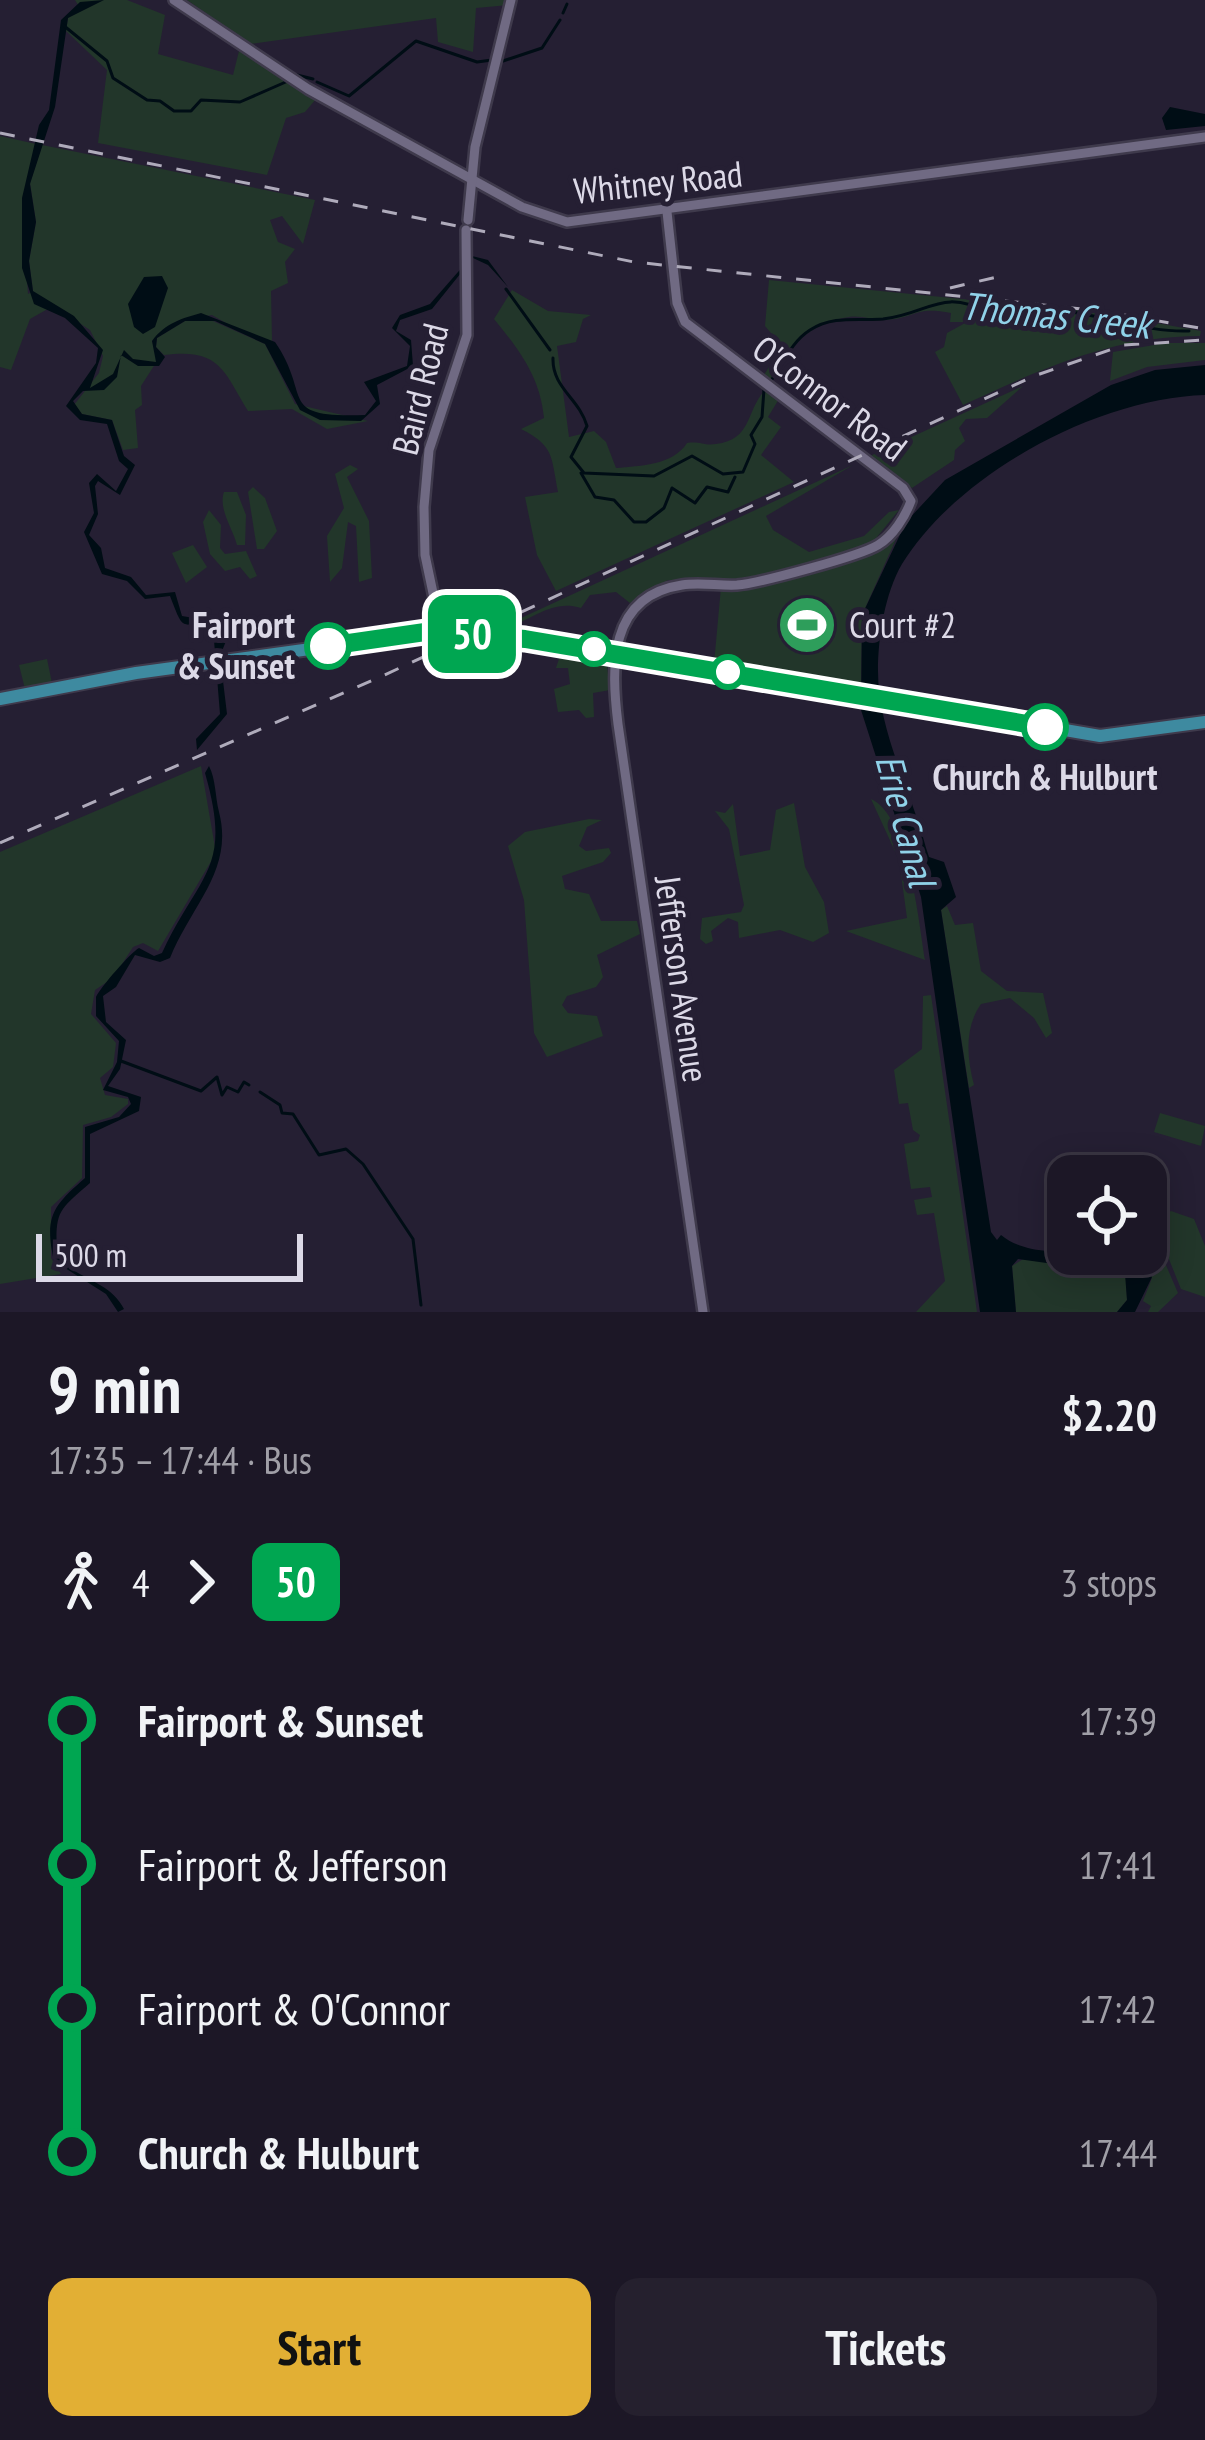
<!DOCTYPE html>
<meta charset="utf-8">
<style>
:root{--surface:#1c1726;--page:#25202e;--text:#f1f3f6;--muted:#a09fa7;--line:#3a3643;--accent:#e2af34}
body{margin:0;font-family:"PT Sans Narrow",sans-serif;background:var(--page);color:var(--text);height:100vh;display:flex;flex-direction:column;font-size:45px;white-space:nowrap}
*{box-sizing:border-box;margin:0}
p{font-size:39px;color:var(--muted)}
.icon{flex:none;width:66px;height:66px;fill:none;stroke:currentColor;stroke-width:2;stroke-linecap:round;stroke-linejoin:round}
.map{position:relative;height:1312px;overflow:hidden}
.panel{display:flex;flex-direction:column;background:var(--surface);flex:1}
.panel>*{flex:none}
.badge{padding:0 24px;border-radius:18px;font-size:42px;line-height:78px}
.tools{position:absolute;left:1047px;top:1155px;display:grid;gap:24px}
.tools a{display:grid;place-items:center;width:120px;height:120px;border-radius:24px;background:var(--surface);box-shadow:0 6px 30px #0003,0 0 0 3px var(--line);font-size:60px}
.scale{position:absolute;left:36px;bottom:30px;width:267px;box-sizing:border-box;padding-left:12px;border:6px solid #dcd9e7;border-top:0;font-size:33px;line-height:42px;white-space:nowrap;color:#dcd9e7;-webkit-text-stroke:9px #251f33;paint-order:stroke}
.map>.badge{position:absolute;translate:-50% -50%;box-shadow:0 0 0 6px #fff}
.legs{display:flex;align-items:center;gap:18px;height:132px;padding:0 48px;font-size:39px}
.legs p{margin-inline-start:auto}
.head{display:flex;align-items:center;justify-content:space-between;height:204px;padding:0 48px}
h1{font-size:66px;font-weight:700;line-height:90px}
.button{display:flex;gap:24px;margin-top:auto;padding:24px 48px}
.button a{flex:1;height:138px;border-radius:24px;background:var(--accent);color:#111;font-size:48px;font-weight:700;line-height:138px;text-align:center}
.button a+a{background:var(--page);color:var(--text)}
ul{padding:0 48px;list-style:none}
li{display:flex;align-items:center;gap:42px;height:144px;font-size:45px}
li i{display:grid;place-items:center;width:18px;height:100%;margin:0 15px;background:currentColor}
li i::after{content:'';width:30px;height:30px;margin:-15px;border:9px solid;border-radius:50%;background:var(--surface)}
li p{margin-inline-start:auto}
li:first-child i{background:linear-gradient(#0000 50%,currentColor 0)}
li:last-child i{background:linear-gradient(currentColor 50%,#0000 0)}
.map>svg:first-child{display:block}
</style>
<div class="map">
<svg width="1205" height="1312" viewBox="0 0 1205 1312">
<rect width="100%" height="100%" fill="#251f33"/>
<g fill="#22362a">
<path d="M75 0H127L165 15 158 54 233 75 239 51 316 99 305 112 286 118 267 175 98 143 107 70 66 31 68 18 80 8Z"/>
<path d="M187 0H509V5L476 8 473 52 438 42 436 18 250 44Z"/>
<path d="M0 136 36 144 22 207 28 294 33 291 29 261 36 222 30 183 42 145 315 200 303 244 282 216 270 220 278 242 295 249 285 262 288 283 271 291 272 341 245 334 212 315 177 321 152 341 159 358 141 386 142 405 135 410 138 448 123 450 112 420 82 414 74 405 99 373 103 356 90 330 53 306 30 319 11 370 0 367Z"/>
<path d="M769 280 1094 312 1201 331 1200 336C1113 336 1041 369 963 405L935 352 944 347 947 333 967 322H950L951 313C914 306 916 318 887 320 875 321 861 315 849 317 808 323 788 347 772 381L764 375 782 346 765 326Z"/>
<path d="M512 290 548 311 591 315 583 319 576 342 557 346 569 437 594 431 606 442 616 468C641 466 673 465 687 443 700 441 704 446 716 444 754 439 745 409 767 388L779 399 768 417 781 427 761 455 794 482 556 591 537 555 525 497 558 492C551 455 554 446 521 429L544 418C540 377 520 351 494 319Z"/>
<path d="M206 318 265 344 295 404 368 421 327 429 292 409 248 411C223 370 220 348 164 355L156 347 157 338 185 321Z"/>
<path d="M1166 343H1205V360L1147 367 1110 381 1113 352Z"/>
<path d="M1023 386 987 418 966 419 959 428 965 441 955 450 954 460 912 488 870 456Z"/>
<path d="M350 465 358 469 347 477 369 521 372 578 359 582 356 526 348 522 342 568 330 582 327 536 344 508 335 474Z"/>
<path d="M853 465 766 516 773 530 809 552 864 536 889 512 899 510 873 542 858 549 744 580H668L630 603 616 592 590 595 581 608C547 598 529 626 497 629Z"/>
<path d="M253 487 265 498 277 531 264 549H257L248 492Z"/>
<path d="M224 492H237L246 515 245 545H237C233 529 218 509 224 492Z"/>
<path d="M209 510 221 525 220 548 225 554 246 551 257 576 250 579 240 567 225 571 210 554 203 522Z"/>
<path d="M892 536 896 539 862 615 861 692 714 664 721 587 818 565Z"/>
<path d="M193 545 207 567 186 583 172 553Z"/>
<path d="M562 650 606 658 610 690 593 693 594 717 586 718 579 710 558 712 554 689 570 684 568 668H556Z"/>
<path d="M47 659 52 683 25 689 19 665Z"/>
<path d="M201 766 216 853 158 951 143 943 133 947 113 978 95 990 91 1014 116 1043 113 1067 100 1078 105 1095 128 1099V1104L111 1117 83 1125 82 1178 51 1207V1258L61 1274 0 1284V852Z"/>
<path d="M871 799C908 815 919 922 925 960L846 931 907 918 899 860Z"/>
<path d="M794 803 805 867 824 902 829 933 813 942 780 930 739 938 738 922 728 918 711 931 713 941 706 944 700 939 702 918 741 912 744 905 729 829 715 811 725 813 733 804 740 856 770 850 776 810Z"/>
<path d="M589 819 602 820 587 827 579 846 586 851 609 848 611 853 603 862 562 876 565 889 589 894 601 921H637L640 934 597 955 603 977 596 987 567 996 562 1005 568 1013 597 1016 603 1036 547 1057 534 1033 524 900 508 846 525 832Z"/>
<path d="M947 906 955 925 973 923 981 971 1007 991 1043 993 1052 1033 1046 1038 1034 1018 1010 998 981 1004C964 1028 967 1058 974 1085L969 1088 941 910Z"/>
<path d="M931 995 977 1312H916L945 1281 934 1213 917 1215 914 1200 932 1197 930 1187 911 1189 904 1144 918 1141 920 1135 913 1130 908 1103 899 1104 894 1070 922 1049 923 996Z"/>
<path d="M1160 1113 1205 1126 1201 1146 1154 1132Z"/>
<path d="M1136 1165 1157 1169 1167 1184 1163 1203 1146 1199V1176H1134Z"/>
<path d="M1146 1203 1161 1206 1157 1222 1171 1211 1194 1219 1205 1246V1297L1181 1289 1156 1227V1242L1178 1293 1158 1312H1148L1151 1306 1143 1301 1152 1278 1111 1254H1146Z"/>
<path d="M1025 1258 1126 1274 1127 1300 1117 1312H1016L1012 1266Z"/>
</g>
<g fill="#000d15">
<path d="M104 0 68 18 55 107 30 184 36 222 29 261 33 291 74 316 103 350 90 388 113 374 124 350 133 359 156 362 152 341C165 323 183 318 201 313L275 342C313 397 275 418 365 415L376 401 364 382 407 366 410 346 392 328 400 315 430 304 472 256 488 260 508 287 488 265 473 258 432 309 400 320 396 331 411 340 413 366 377 385 380 404 361 421 320 420 300 410 265 344 215 321H185L157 338 156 347 165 357 159 366H138L121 355 117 377 104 390 83 391 73 401 82 414 112 420 124 456 135 465 120 495 98 481 95 486 98 514 89 535 101 548 105 568 131 577 146 595 175 592 182 616 218 622 228 636 220 656 227 714 197 750 196 739 220 714 213 628C179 620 185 635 170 596L145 599 127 581 102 574 84 532 94 513 89 483 97 474 116 491 128 469 119 461 107 424 80 420 66 406 96 363 98 348 65 318 34 304 22 268V198L39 125 49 110 61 20 80 2Z"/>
<path d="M1170 107 1205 114V126L1166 130 1162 118Z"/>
<path d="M144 277 162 276 168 288 155 327 143 334 134 327 128 304Z"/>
<path d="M1205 365V395C1099 398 959 472 902 564 885 593 878 637 878 671 878 731 911 790 926 848L929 857 944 862 956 897 941 910 991 1232 997 1240 1001 1235C1044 1270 1115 1231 1152 1277L1135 1312H1117L1127 1300 1125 1274 1018 1259 1012 1266 1016 1312H980L921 897 861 710 862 615 906 522 945 480 1111 385 1155 370Z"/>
<path d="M209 766C216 780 215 796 219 812 234 870 192 904 170 958L160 962 135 955 116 987 103 996 106 1022 126 1040 120 1069 108 1086 141 1097 139 1111 90 1134V1183C58 1211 55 1210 57 1256 77 1280 109 1280 124 1309L118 1312 106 1294 54 1261C44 1216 53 1206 85 1178V1127L119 1117 131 1104 128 1097 103 1090 117 1062 119 1041 96 1016V997C100 988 131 952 139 948L154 956 162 953C200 872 233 870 205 773Z"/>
</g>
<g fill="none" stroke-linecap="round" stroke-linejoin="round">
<g stroke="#000d15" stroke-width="3">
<path d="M563 13 567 4"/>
<path d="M63 25 107 61 113 78 147 100 160 101 174 111H191L201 100 240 102 288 81"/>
<path d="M503 61 542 48 560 20"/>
<path d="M297 75 313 79"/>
<path d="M317 82 349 96 416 41 477 62 492 60"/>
<path d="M506 289 550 350"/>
<path d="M553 358C552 388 579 398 587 426L571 457 584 473 654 476 692 456 723 474 743 472 755 444 751 435 762 417 764 389"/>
<path d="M770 382C783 364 791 342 810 330 834 315 858 321 883 319 929 314 941 287 989 313 1003 306 1012 313 1026 311 1085 305 1135 333 1189 331"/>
<path d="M581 473 595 497 614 500 634 522H646L664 508 672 488 695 503 707 487 728 492 735 477"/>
<path d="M121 1061 201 1091 217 1077 222 1095 227 1087 238 1092 244 1082 249 1085"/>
<path d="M260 1092 280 1105 282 1113 293 1114 319 1155 346 1149 363 1164 413 1239 421 1305"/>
</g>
<defs>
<g id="secondary">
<path d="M174 0 308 89 522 207 567 222 1205 137"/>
<path d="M667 212 677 303 685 322 903 488 911 501C905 517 893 536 878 545 860 556 760 583 737 585 719 586 700 582 682 585 608 596 611 667 618 724L703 1312"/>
<path d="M468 220 475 147 511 0"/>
<path d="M441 631 425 555 424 507 429 450 467 335 466 230"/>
</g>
<path id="primary" d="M0 699 136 673 441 631 569 645 1100 736 1205 722"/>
</defs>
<use href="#secondary" stroke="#3f3a4c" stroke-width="14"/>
<use href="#primary" stroke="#3f3a4c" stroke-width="16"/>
<use href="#secondary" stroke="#706a83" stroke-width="9"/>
<use href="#primary" stroke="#3e8aa0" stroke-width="12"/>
<g stroke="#afabbb" stroke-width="3" stroke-dasharray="15 15" stroke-linecap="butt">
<path d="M0 133 634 262 1101 311 1199 328"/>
<path d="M950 288 997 277"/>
<path d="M0 843 380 677 1034 376 1124 345 1205 340"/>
</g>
</g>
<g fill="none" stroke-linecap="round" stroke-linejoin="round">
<defs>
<path id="line-1" d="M328 646 432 631 525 639 1045 727"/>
</defs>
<use href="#line-1" stroke="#fff" stroke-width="27"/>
<use href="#line-1" stroke="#00a651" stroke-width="18"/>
</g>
<defs>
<symbol id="stadium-disc" viewBox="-11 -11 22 22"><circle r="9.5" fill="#2e9e5b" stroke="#251f33"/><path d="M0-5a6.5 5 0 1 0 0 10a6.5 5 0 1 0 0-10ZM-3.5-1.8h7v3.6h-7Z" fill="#fff"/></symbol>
</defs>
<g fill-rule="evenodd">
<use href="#stadium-disc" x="774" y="592" width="66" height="66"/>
</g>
<g fill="#fff" stroke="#00a651" stroke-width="6">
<circle cx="328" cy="646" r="21"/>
<circle cx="594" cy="649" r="15"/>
<circle cx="728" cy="672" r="15"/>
<circle cx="1045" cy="727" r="21"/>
</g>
<g text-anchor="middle" stroke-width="10" stroke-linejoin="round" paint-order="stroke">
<g font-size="36" fill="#dcd9e7" stroke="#251f33">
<text transform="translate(658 182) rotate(-6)" y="13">Whitney Road</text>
<text transform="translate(420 389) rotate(-76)" y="13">Baird Road</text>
<text transform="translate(830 398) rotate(37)" y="13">O'Connor Road</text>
<text transform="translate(682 979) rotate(82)" y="13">Jefferson Avenue</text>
</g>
<g font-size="36" font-weight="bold" fill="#dcd9e7" stroke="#251f33" text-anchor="end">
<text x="295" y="638">Fairport<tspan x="295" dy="41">&amp; Sunset</tspan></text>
<text x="1045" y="790" text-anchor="middle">Church &amp; Hulburt</text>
</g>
<g font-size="36" fill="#dcd9e7" stroke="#251f33" text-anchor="start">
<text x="849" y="638">Court #2</text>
</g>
<g font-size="39" font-style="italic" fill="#90d2e9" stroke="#251f33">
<text transform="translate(1056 315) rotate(6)" y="14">Thomas Creek</text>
<text transform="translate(906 820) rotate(75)" y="14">Erie Canal</text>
</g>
</g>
</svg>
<div class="tools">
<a><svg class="icon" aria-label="locate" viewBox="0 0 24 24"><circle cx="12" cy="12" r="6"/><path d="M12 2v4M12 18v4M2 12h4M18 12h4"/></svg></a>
</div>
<div class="scale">500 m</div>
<b class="badge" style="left:472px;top:634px;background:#00a651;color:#fff">50</b>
</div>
<section class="panel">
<div class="head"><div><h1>9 min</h1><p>17:35 – 17:44 · Bus</p></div><b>$2.20</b></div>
<div class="legs"><svg class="icon" aria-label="walk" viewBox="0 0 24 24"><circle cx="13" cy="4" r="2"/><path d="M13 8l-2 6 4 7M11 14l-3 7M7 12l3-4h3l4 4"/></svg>4<svg class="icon" aria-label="forward" viewBox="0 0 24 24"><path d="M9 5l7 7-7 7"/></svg><b class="badge" style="background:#00a651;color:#fff">50</b><p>3 stops</p></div>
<ul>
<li><i style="color:#00a651"></i><b>Fairport &amp; Sunset</b><p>17:39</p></li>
<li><i style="color:#00a651"></i><span>Fairport &amp; Jefferson</span><p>17:41</p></li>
<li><i style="color:#00a651"></i><span>Fairport &amp; O'Connor</span><p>17:42</p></li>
<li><i style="color:#00a651"></i><b>Church &amp; Hulburt</b><p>17:44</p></li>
</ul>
<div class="button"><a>Start</a><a>Tickets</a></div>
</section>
